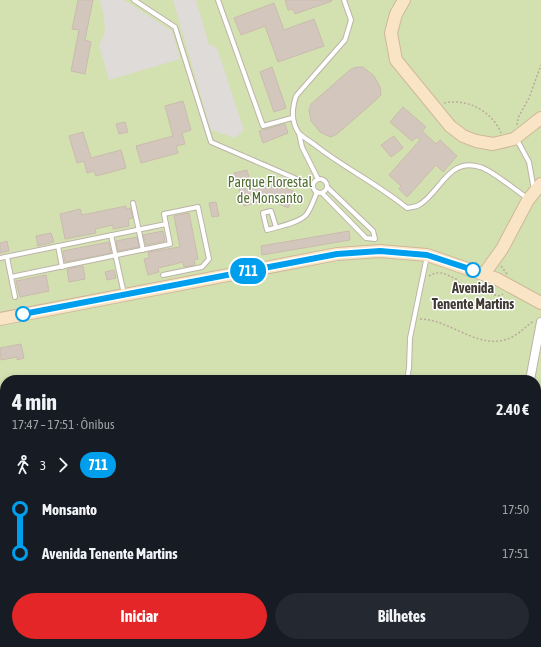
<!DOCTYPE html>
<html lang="pt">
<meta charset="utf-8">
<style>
:root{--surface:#171b24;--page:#242831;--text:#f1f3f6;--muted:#9ea1a6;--accent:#e42629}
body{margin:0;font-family:"Asap Condensed",sans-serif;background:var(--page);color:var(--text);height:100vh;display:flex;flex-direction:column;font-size:15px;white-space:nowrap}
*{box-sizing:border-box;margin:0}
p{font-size:13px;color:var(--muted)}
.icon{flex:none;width:22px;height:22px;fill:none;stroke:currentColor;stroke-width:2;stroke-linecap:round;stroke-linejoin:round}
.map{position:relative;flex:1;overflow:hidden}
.details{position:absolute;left:0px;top:375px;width:541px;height:272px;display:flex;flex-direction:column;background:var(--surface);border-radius:16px 16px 0 0;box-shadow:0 2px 6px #0003}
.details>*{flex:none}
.badge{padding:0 8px;border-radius:13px;font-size:14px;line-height:26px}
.map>.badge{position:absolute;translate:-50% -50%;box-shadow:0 0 0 2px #fff}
.legs{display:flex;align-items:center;gap:6px;height:44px;padding:0 12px;font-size:13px}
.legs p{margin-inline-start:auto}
.head{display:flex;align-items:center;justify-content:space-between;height:68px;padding:0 12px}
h1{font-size:22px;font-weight:700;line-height:30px}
.primary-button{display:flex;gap:8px;margin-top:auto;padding:8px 12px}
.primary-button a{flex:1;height:46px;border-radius:24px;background:var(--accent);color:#fff;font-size:16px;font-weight:700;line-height:46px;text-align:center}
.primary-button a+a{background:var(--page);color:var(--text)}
ul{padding:0 12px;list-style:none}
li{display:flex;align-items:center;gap:14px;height:44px;font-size:15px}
li i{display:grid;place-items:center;width:6px;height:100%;margin:0 5px;background:currentColor}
li i::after{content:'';width:10px;height:10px;margin:-5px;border:3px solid;border-radius:50%;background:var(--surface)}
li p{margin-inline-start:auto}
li:first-child i{background:linear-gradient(#0000 50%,currentColor 0)}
li:last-child i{background:linear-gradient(currentColor 50%,#0000 0)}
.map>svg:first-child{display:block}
</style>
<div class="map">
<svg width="541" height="647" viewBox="0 0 541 647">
<rect width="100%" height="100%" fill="#f0eae4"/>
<path fill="#d3e1b0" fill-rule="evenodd" d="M0 0H541V647H0ZM5 380H536V642H5Z"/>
<g fill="#dedbd9">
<path d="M100 0H124L172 31 180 59 109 80 99 45 105 32 104 16Z"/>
<path d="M173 0H196L209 44 217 48 244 130 235 138 211 130Z"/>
</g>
<g fill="#d3c7bd" stroke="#cabbae">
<path d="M78 0H93L85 40 91 42 85 74 71 71 79 30 72 29Z"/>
<path d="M285 0H331L332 1 295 14 293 9 288 10Z"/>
<path d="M274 3 284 30 314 19 324 46 278 62 265 26 241 35 234 18Z"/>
<path d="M272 67 286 108 274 112 260 72Z"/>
<path d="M357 67H363L374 76 380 87 381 95 377 99 337 134 331 137 326 135 320 132 311 121 309 110 311 104 351 69Z"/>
<path d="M183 101 191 130 182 133 185 144 176 146 178 153 141 163 136 146 173 136 165 106Z"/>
<path d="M403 107 426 127 422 131 436 144 440 140 457 156 443 172 436 165 407 197 399 189 401 186 389 175 420 140 417 137 412 141 390 122Z"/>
<path d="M125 122 128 132 119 134 116 124Z"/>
<path d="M285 124 288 133 263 143 259 131Z"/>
<path d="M83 132 91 158 121 150 126 168 96 176 94 171 87 173 84 161 77 163 69 136Z"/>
<path d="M394 136 403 148 391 157 381 145Z"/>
<path d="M247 170 251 185 273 179 274 183 295 192 288 208 269 199 244 206 234 173Z"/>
<path d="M216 202 219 216 212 217 209 203Z"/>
<path d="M126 206V209L130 208 133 218 128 219 129 226 113 229V225L95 229 96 233 65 239 60 214 80 209 82 215Z"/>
<path d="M189 213 198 259 194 260 195 265 184 267 183 262 158 268 159 272 148 275 144 259 149 258 148 252 180 247 174 216Z"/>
<path d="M163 231 165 241 146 245 143 235Z"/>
<path d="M349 231 350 240 262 255 261 246Z"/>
<path d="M51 233 54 242 38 246 36 236Z"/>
<path d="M137 237 139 247 118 251 116 241Z"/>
<path d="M7 241 9 251 0 253V243Z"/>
<path d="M109 242 111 253 65 262 63 251Z"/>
<path d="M83 266 85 279 69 282 67 269Z"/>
<path d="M114 270 116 278 107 280 105 272Z"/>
<path d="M46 275 49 291 20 297 16 281Z"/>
<path d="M21 344 24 358 17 360V357L1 360 0 348Z"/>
</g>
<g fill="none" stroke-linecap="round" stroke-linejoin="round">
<defs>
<g id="lane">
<path d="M134 0 175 27 211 142 299 180 313 185"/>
<path d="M218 0 263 126 292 118"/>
<path d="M344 0 351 20 345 40 296 96C292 109 291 120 298 132 302 137 310 141 315 145 344 168 378 184 407 208 411 207 416 207 419 205 441 192 448 157 480 167 490 169 518 192 527 198"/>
<path d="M299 133 302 147 318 179"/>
<path d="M516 138 529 162 534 190"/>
<circle cx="320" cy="186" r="7"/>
<path d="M322 193 366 238 375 239 373 231 327 187"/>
<path d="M133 203 143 250"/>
<path d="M276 227 271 211 263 213 267 230C277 227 299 223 306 215 311 209 314 199 317 192"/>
<path d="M111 235 124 294"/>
<path d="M58 246 62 267"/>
<path d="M7 257 15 297"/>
<path d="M0 258 166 224 170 244 11 277"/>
<path d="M163 275 202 267 209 259 198 207 164 214 166 224"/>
<path d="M407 380 409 368 410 338 427 256"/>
</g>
<g id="street">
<path d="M530 380 541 322"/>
<path d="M349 642 372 647"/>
</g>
<g id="secondary">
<path d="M404 0 396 14 391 33 396 60 450 126 463 136 476 141 493 144 514 139 541 118"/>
<path d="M484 274 502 249 528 200 541 184"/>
<path d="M0 319 337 254 380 251 427 255 497 279 541 303"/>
<path d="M0 495 5 500"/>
<path d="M100 642 101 647"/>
</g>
</defs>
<use href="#lane" stroke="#bdb3aa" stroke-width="6"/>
<use href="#street" stroke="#bdb3aa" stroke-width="10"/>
<use href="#secondary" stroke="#cfb89a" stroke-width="14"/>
<g stroke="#baaa9a" stroke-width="1.5" stroke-dasharray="2 2" stroke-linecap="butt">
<path d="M444 103C467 98 492 111 501 133"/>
<path d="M517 125 518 118 529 98 541 65"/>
<path d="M501 266 507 274"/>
<path d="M429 276 435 273H443L456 279 464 288 500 296 503 294"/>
<path d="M420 319C451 319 480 353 512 337 520 333 526 326 534 321"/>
<path d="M402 642 404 647"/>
<path d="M228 647 231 642"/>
</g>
<use href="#lane" stroke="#fff" stroke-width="4"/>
<use href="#street" stroke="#fff" stroke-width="8"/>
<use href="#secondary" stroke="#f9e4c5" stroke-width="12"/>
</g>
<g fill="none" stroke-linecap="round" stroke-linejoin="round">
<defs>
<path id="line-1" d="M23 314 337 254 380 251 427 255 473 270"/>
</defs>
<use href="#line-1" stroke="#fff" stroke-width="9"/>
<use href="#line-1" stroke="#009fee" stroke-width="6"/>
</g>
<g fill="#fff" stroke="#009fee" stroke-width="2">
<circle cx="473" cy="270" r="7"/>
<circle cx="23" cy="314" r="7"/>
</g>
<g text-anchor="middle" stroke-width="3" stroke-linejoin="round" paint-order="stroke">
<g font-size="14" fill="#506c2e" stroke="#fff">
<text x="270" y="187">Parque Florestal<tspan x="270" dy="16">de Monsanto</tspan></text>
</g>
<g font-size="14" font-weight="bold" fill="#413a34" stroke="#fff">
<text x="473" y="293">Avenida<tspan x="473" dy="16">Tenente Martins</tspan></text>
</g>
</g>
</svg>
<b class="badge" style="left:248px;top:271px;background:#009fee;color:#fff">711</b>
<section class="details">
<div class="head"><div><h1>4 min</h1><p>17:47 – 17:51 · Ônibus</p></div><b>2.40 €</b></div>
<div class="legs"><svg class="icon" aria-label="walk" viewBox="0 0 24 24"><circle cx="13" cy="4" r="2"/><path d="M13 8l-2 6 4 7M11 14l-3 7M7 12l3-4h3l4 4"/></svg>3<svg class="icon" aria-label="forward" viewBox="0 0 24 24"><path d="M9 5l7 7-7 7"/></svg><b class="badge" style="background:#009fee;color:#fff">711</b></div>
<ul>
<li><i style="color:#009fee"></i><b>Monsanto</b><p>17:50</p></li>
<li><i style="color:#009fee"></i><b>Avenida Tenente Martins</b><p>17:51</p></li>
</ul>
<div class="primary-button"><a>Iniciar</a><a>Bilhetes</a></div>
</section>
</div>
